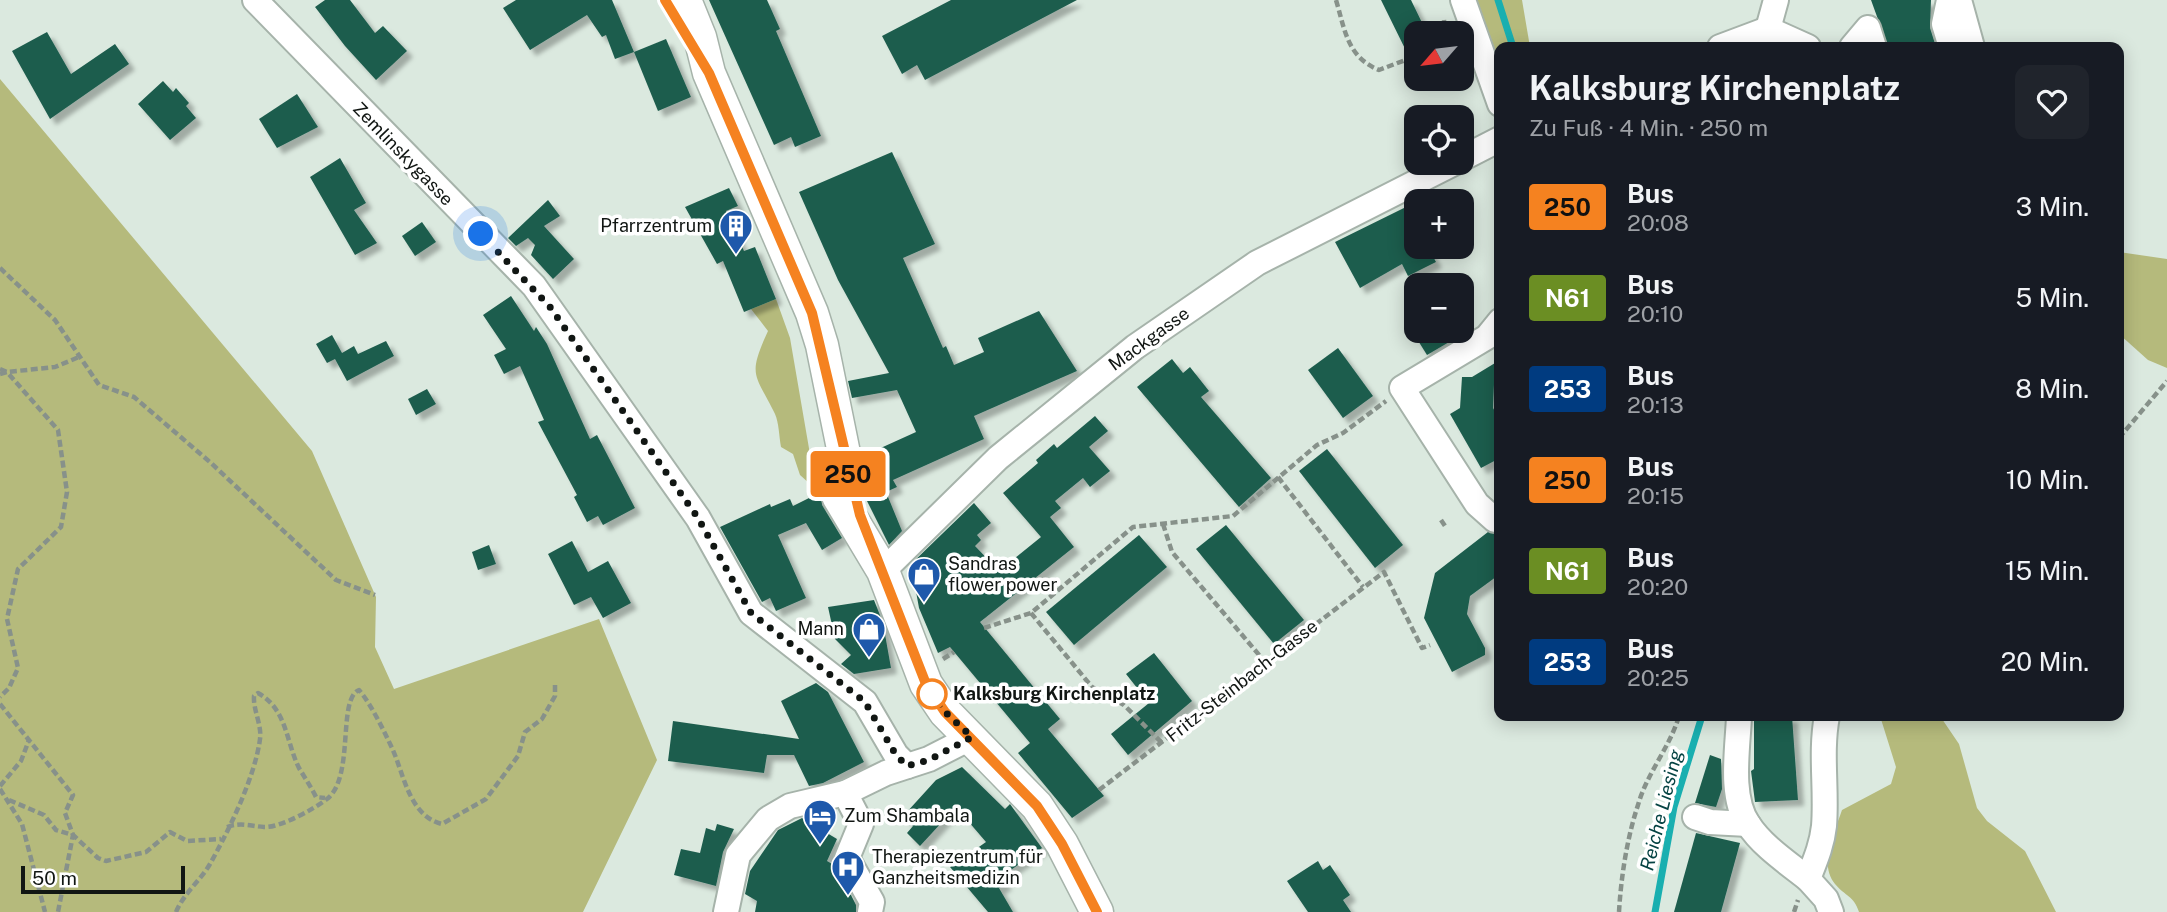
<!DOCTYPE html>
<html lang="de">
<meta charset="utf-8">
<style>
:root{--surface:#171b24;--page:#20242c;--text:#f1f3f6;--muted:#9ea1a6}
body{margin:0;font-family:"Public Sans",sans-serif;background:var(--page);color:var(--text);height:100vh;display:flex;flex-direction:column;font-size:26px;white-space:nowrap}
*{box-sizing:border-box;margin:0}
p{font-size:23px;color:var(--muted)}
.icon{flex:none;width:38px;height:38px;fill:none;stroke:currentColor;stroke-width:2;stroke-linecap:round;stroke-linejoin:round}
.map{position:relative;flex:1;overflow:hidden}
.sheet{position:absolute;left:1494px;top:42px;width:630px;height:679px;display:flex;flex-direction:column;background:var(--surface);border-radius:14px;box-shadow:0 4px 18px #0003}
.sheet>*{flex:none}
.badge{padding:0 14px;border-radius:5px;font-size:24px;line-height:46px}
.needle{width:46px;rotate:242deg}
.controls{position:absolute;left:1404px;top:21px;display:grid;gap:14px}
.controls a{display:grid;place-items:center;width:70px;height:70px;border-radius:14px;background:var(--surface);box-shadow:0 4px 18px #0003;font-size:35px}
.scale{position:absolute;left:21px;bottom:18px;width:164px;box-sizing:border-box;padding-left:7px;border:4px solid #111613;border-top:0;font-size:19px;line-height:24px;white-space:nowrap;color:#111613;-webkit-text-stroke:5px #fff;paint-order:stroke}
.you{position:absolute;width:35px;height:35px;margin:-18px;border:5px solid #fff;border-radius:50%;background:#1a73e8;box-shadow:0 0 0 10px #1a73e833}
.map>.badge{position:absolute;translate:-50% -50%;box-shadow:0 0 0 4px #fff}
.round{display:grid;place-items:center;flex:none;width:74px;height:74px;border-radius:14px;background:var(--page)}
.head{display:flex;align-items:center;justify-content:space-between;height:119px;padding:0 35px}
h1{font-size:33px;font-weight:700;line-height:52px}
ul{padding:0;list-style:none}
li{display:flex;align-items:center;gap:21px;height:91px;padding:0 35px}
li div{flex:1}
li b{display:block;font-size:26px}
li em{font-style:normal}
li .badge{min-width:77px;font-weight:700;text-align:center}
.map>svg:first-child{display:block}
</style>
<div class="map">
<svg width="2167" height="912" viewBox="0 0 2167 912">
<defs>
<filter id="shadow"><feDropShadow dx="6" dy="6" stdDeviation="2" flood-color="#0004"/></filter>
</defs>
<rect width="100%" height="100%" fill="#dbe9df"/>
<g fill="#b5ba7c">
<path d="M1475 0H1522L1530 47H1500V64Z"/>
<path d="M0 79 312 451 376 597 375 647 394 689 599 619 657 760 583 912H0Z"/>
<path d="M2119 252 2167 259V368L2148 360 2119 334Z"/>
<path d="M776 299 790 338 811 460 824 490 814 496 810 484 800 475 793 454 781 447C779 436 779 423 775 414 755 373 747 377 768 331L751 309Z"/>
<path d="M1880 716H1940L1959 744 1977 808 1987 821 2025 851 2056 912H1859C1854 896 1845 896 1835 884 1818 864 1835 831 1842 810L1891 784 1896 767Z"/>
</g>
<g fill="none" stroke-linecap="round" stroke-linejoin="round">
<g stroke="#19afb0" stroke-width="7">
<path d="M1498 0 1513 47"/>
<path d="M1655 912 1674 807 1702 716"/>
</g>
</g>
<g fill="#1f5d4e" filter="url(#shadow)">
<path d="M325 0H350L375 33 383 26 407 51 376 80 345 46 315 7Z"/>
<path d="M516 0H612L634 52 615 59 606 35 602 37 587 15 530 50 503 8Z"/>
<path d="M709 0H767L780 29 776 31 821 136 795 147 791 137 774 145Z"/>
<path d="M951 0H1077L925 80 917 65 902 74 882 36Z"/>
<path d="M1381 0H1411L1427 33H1416V71Z"/>
<path d="M1871 0H1931L1930 28 1936 47H1888Z"/>
<path d="M47 32 71 74 115 44 129 64 50 119 12 51Z"/>
<path d="M666 39 691 97 658 111 634 52Z"/>
<path d="M163 81 173 92 176 88 189 103 186 106 196 118 170 140 138 104Z"/>
<path d="M297 94 318 127 277 148 259 119Z"/>
<path d="M892 152 935 244 903 258 943 348 946 346 954 365 984 352 978 338 1039 311 1077 371 974 416 984 439 893 480 897 487 886 492 902 531 889 545 862 491 867 475 863 456 916 432 897 390 852 398 848 381 889 373 838 280 799 192Z"/>
<path d="M340 158 366 203 354 210 377 243 355 255 310 177Z"/>
<path d="M729 188 738 206 726 211 744 251 755 247 776 299 744 312 723 261 717 264 685 207Z"/>
<path d="M548 200 560 216 544 226 574 259 553 279 531 255 535 245 528 238 516 246 508 238Z"/>
<path d="M1408 206 1416 222V247H1428L1436 262 1408 276 1402 264 1360 288 1335 242Z"/>
<path d="M422 222 436 242 415 256 402 236Z"/>
<path d="M511 296 534 331 536 327 547 344 590 439 597 435 635 508 603 525 598 516 587 522 574 497 577 495 538 422 544 420 520 366 504 374 494 355 506 349 483 315Z"/>
<path d="M1412 331H1468L1427 355Z"/>
<path d="M332 335 342 353 354 346 358 354 386 341 394 356 347 381 335 359 327 363 316 344Z"/>
<path d="M1338 348 1373 396 1343 418 1308 370Z"/>
<path d="M1172 359 1183 373 1190 367 1209 391 1201 397 1271 478 1239 507 1137 387Z"/>
<path d="M1500 360V382L1494 385 1493 408 1500 420V458L1481 468 1450 414 1460 408 1462 377H1472Z"/>
<path d="M427 389 436 404 416 415 408 399Z"/>
<path d="M1095 416 1108 431 1089 447 1110 471 1090 487 1083 478 1055 501 1061 508 1050 517 1074 547 980 622 1060 719 1048 729 1104 796 1072 818 1018 753 1030 743 950 647 938 653 919 608 911 564 974 503 991 523 977 535 981 540 975 546 999 571 1041 537 1003 493 1038 463 1036 460 1054 444 1057 448Z"/>
<path d="M1327 449 1403 545 1375 568 1299 471Z"/>
<path d="M821 492 822 505 842 538 822 550 806 523 778 535 806 598 776 611 770 598 762 602 720 527 770 504 771 507 790 499 793 506Z"/>
<path d="M1226 525 1304 620 1274 644 1196 549Z"/>
<path d="M1488 532 1500 534V574L1470 596 1467 614 1485 648V655L1452 672 1424 618 1435 573Z"/>
<path d="M1139 535 1167 567 1074 645 1046 612Z"/>
<path d="M572 541 588 572 608 561 631 603 603 618 591 597 574 605 548 554Z"/>
<path d="M489 545 496 564 478 570 472 552Z"/>
<path d="M874 600 883 623 891 668 854 674 841 664 851 655 835 639 828 607Z"/>
<path d="M1154 653 1192 701 1128 755 1111 734 1149 703 1126 674Z"/>
<path d="M816 683 828 692 864 762 823 783 809 786 794 755H767L764 773 668 761 673 721 799 739 781 701Z"/>
<path d="M1754 716H1792L1798 800 1755 802 1751 771 1754 769Z"/>
<path d="M1710 755 1721 759 1722 789 1716 807 1695 803Z"/>
<path d="M962 767 1005 809 1010 804 1042 848 1001 877 1006 884 999 888 1013 912H988L950 867 986 842 956 807 920 846 907 833 913 826 904 818 906 813 936 780Z"/>
<path d="M802 818 837 839 827 861 834 865 846 887 844 892 851 895 856 905V912H755L757 901 745 894 750 871 778 830Z"/>
<path d="M717 824 734 829 723 852 716 886 674 875 681 849 700 853 706 828 715 831Z"/>
<path d="M1696 833 1740 843 1721 912H1674Z"/>
<path d="M1318 861 1323 870 1330 865 1350 895 1343 900 1351 912H1308L1293 890 1287 881Z"/>
</g>
<g fill="none" stroke-linecap="round" stroke-linejoin="round">
<defs>
<g id="minor">
<path d="M255 0 534 286 698 518 751 613 865 702 896 755 907 766"/>
<path d="M1463 0 1500 104"/>
<path d="M1949 0 1944 24 1951 47"/>
<path d="M1959 0 1972 47"/>
<path d="M1768 29 1776 0"/>
<path d="M1720 47 1768 29 1808 47"/>
<path d="M1852 47 1868 28 1874 47"/>
<path d="M1461 159 1500 139"/>
<path d="M1495 520 1477 504 1402 388 1487 337 1500 321"/>
<path d="M883 571 998 458 1135 347 1257 263 1454 163"/>
<path d="M1739 716C1738 747 1729 796 1748 824 1762 846 1788 863 1808 879"/>
<path d="M1827 716C1820 753 1827 789 1824 826 1822 845 1815 861 1808 879L1826 899 1831 912"/>
<path d="M845 793 861 824 847 858 872 902 870 912"/>
<path d="M1695 817 1710 822 1748 824"/>
<path d="M726 912 738 855 768 819 790 806 845 793 886 773 929 759 972 737"/>
</g>
<g id="major">
<path d="M685 0 700 37 709 73 812 313 822 345 849 478"/>
<path d="M838 496 883 571 926 684 945 712 1037 806 1062 844 1097 912"/>
</g>
</defs>
<use href="#minor" stroke="#a6b3aa" stroke-width="28"/>
<use href="#major" stroke="#a6b3aa" stroke-width="35"/>
<g stroke="#87918a" stroke-width="4.5" stroke-dasharray="7 3.5" stroke-linecap="butt">
<path d="M1336 0C1345 30 1347 57 1379 70L1416 56"/>
<path d="M1444 20 1445 33"/>
<path d="M0 268 55 320 99 385 134 397 211 463 336 580 375 595"/>
<path d="M0 369 7 372 55 367 79 357"/>
<path d="M0 374 7 372 58 430 67 492 61 527 18 569 7 619 18 668 9 688 0 697"/>
<path d="M2119 438 2167 381"/>
<path d="M1278 477 1363 587"/>
<path d="M1441 520 1445 526"/>
<path d="M1163 524 1172 552 1265 662"/>
<path d="M1031 613 1092 687 1124 705 1162 743"/>
<path d="M984 628 1031 613 1133 527 1233 516 1317 445 1343 433 1386 401"/>
<path d="M943 659 954 652"/>
<path d="M0 704 73 795 65 813 73 835 58 912"/>
<path d="M0 786 21 761 29 740"/>
<path d="M0 789 22 824 45 912"/>
<path d="M1099 790 1384 572 1422 648 1430 645"/>
<path d="M9 800 44 815 56 830 73 835 98 858 106 861 146 852 170 832 187 841 221 839"/>
<path d="M227 827C241 822 250 826 264 827 280 828 314 809 327 799 355 777 337 699 359 690 371 704 384 731 392 748 404 774 409 816 442 824L486 799 518 756 525 732 542 719 555 696V683"/>
<path d="M176 912C184 893 200 881 210 864 229 830 255 777 260 739 262 725 253 710 254 696L258 693C287 709 286 742 299 768 305 778 311 787 316 797L325 798"/>
<path d="M1619 912C1621 877 1627 838 1638 805 1647 773 1670 747 1679 716"/>
<path d="M1794 912 1798 900"/>
</g>
<use href="#minor" stroke="#fff" stroke-width="24"/>
<use href="#major" stroke="#fff" stroke-width="32"/>
</g>
<g fill="none" stroke-linecap="round" stroke-linejoin="round">
<defs>
<path id="line" d="M665 0 709 73 812 313 860 515 926 684 945 712 1037 806 1062 844 1097 912"/>
</defs>
<use href="#line" stroke="#fff" stroke-width="16"/>
<use href="#line" stroke="#f58220" stroke-width="10"/>
<path stroke="#111613" stroke-width="7" stroke-dasharray="0 12.6" d="M481 234 550 307 698 518 751 613 865 702 896 755 907 766 929 760 972 737 945 712 932 694"/>
</g>
<defs>
<symbol id="building-pin" viewBox="-11 -11 22 30"><path d="M0 17L-7.5 6A9.5 9.5 0 1 1 7.5 6Z" fill="#1e59ab" stroke="#fff"/><path d="M-4-6H4V6H1V3H-1V6H-4ZM-2.5-4.3h1.7v1.8h-1.7ZM.8-4.3h1.7v1.8H.8ZM-2.5-1h1.7V.8h-1.7ZM.8-1h1.7V.8H.8Z" fill="#fff"/></symbol>
<symbol id="shop-pin" viewBox="-11 -11 22 30"><path d="M0 17L-7.5 6A9.5 9.5 0 1 1 7.5 6Z" fill="#1e59ab" stroke="#fff"/><path d="M-5-2.5h2.3a2.7 3.5 0 0 1 5.4 0H5L5.5 6h-11ZM-1.5-2.5h3a1.5 2.3 0 0 0-3 0Z" fill="#fff"/></symbol>
<symbol id="hotel-pin" viewBox="-11 -11 22 30"><path d="M0 17L-7.5 6A9.5 9.5 0 1 1 7.5 6Z" fill="#1e59ab" stroke="#fff"/><path d="M-6-4.5h1.5V1H6V5H4.5V3h-9V5H-6ZM-4 0a1.8 1.8 0 1 1 3.6 0ZM.5 0V-2.5h3Q6-2.5 6 0Z" fill="#fff"/></symbol>
<symbol id="hospital-pin" viewBox="-11 -11 22 30"><path d="M0 17L-7.5 6A9.5 9.5 0 1 1 7.5 6Z" fill="#1e59ab" stroke="#fff"/><path d="M-5-5h3v3.5h4V-5h3V5h-3V1.5h-4V5h-3Z" fill="#fff"/></symbol>
</defs>
<g fill-rule="evenodd">
<use href="#building-pin" x="717" y="207" width="38" height="52"/>
<use href="#shop-pin" x="905" y="555" width="38" height="52"/>
<use href="#shop-pin" x="850" y="610" width="38" height="52"/>
<use href="#hotel-pin" x="801" y="797" width="38" height="52"/>
<use href="#hospital-pin" x="829" y="848" width="38" height="52"/>
</g>
<circle fill="#fff" stroke="#f58220" stroke-width="3.5" cx="932" cy="694" r="14"/>
<g text-anchor="middle" stroke-width="7" stroke-linejoin="round" paint-order="stroke">
<g font-size="18" fill="#111613" stroke="#fff">
<text transform="translate(403 154) rotate(46)" y="6">Zemlinskygasse</text>
<text transform="translate(1149 339) rotate(-36)" y="6">Mackgasse</text>
<text transform="translate(1242 681) rotate(-38)" y="6">Fritz-Steinbach-Gasse</text>
</g>
<g font-size="18" fill="#111613" stroke="#fff" text-anchor="start">
<text x="712" y="232" text-anchor="end">Pfarrzentrum</text>
<text x="948" y="570">Sandras<tspan x="948" dy="21">flower power</tspan></text>
<text x="844" y="635" text-anchor="end">Mann</text>
<text x="844" y="822">Zum Shambala</text>
<text x="872" y="863">Therapiezentrum für<tspan x="872" dy="21">Ganzheitsmedizin</tspan></text>
</g>
<g font-size="18" font-weight="bold" fill="#111613" stroke="#fff" text-anchor="start">
<text x="953" y="700">Kalksburg Kirchenplatz</text>
</g>
<g font-size="19" font-style="italic" fill="#054343" stroke="#fff">
<text transform="translate(1661 810) rotate(-76)" y="7">Reiche Liesing</text>
</g>
</g>
</svg>
<div class="controls">
<a><svg class="needle" viewBox="-14 -14 28 28"><path d="M0-13l5 13h-10z" fill="#e53935"/><path d="M0 13l5-13h-10z" fill="#9ea1a6"/></svg></a>
<a><svg class="icon" aria-label="locate" viewBox="0 0 24 24"><circle cx="12" cy="12" r="6"/><path d="M12 2v4M12 18v4M2 12h4M18 12h4"/></svg></a>
<a>+</a>
<a>−</a>
</div>
<div class="scale">50 m</div>
<div class="you" style="left:481px;top:234px"></div>
<b class="badge" style="left:848px;top:474px;background:#f58220;color:#111">250</b>
<section class="sheet">
<div class="head"><div><h1>Kalksburg Kirchenplatz</h1><p>Zu Fuß · 4 Min. · 250 m</p></div><a class="round"><svg class="icon" aria-label="heart" viewBox="0 0 24 24"><path d="M12 20l-8-8c-3-5 5-10 8-4 3-6 11-1 8 4z"/></svg></a></div>
<ul>
<li><span class="badge" style="background:#f58220;color:#111">250</span><div><b>Bus</b><p>20:08</p></div><em>3 Min.</em></li>
<li><span class="badge" style="background:#6b8e23;color:#fff">N61</span><div><b>Bus</b><p>20:10</p></div><em>5 Min.</em></li>
<li><span class="badge" style="background:#003b80;color:#fff">253</span><div><b>Bus</b><p>20:13</p></div><em>8 Min.</em></li>
<li><span class="badge" style="background:#f58220;color:#111">250</span><div><b>Bus</b><p>20:15</p></div><em>10 Min.</em></li>
<li><span class="badge" style="background:#6b8e23;color:#fff">N61</span><div><b>Bus</b><p>20:20</p></div><em>15 Min.</em></li>
<li><span class="badge" style="background:#003b80;color:#fff">253</span><div><b>Bus</b><p>20:25</p></div><em>20 Min.</em></li>
</ul>
</section>
</div>
